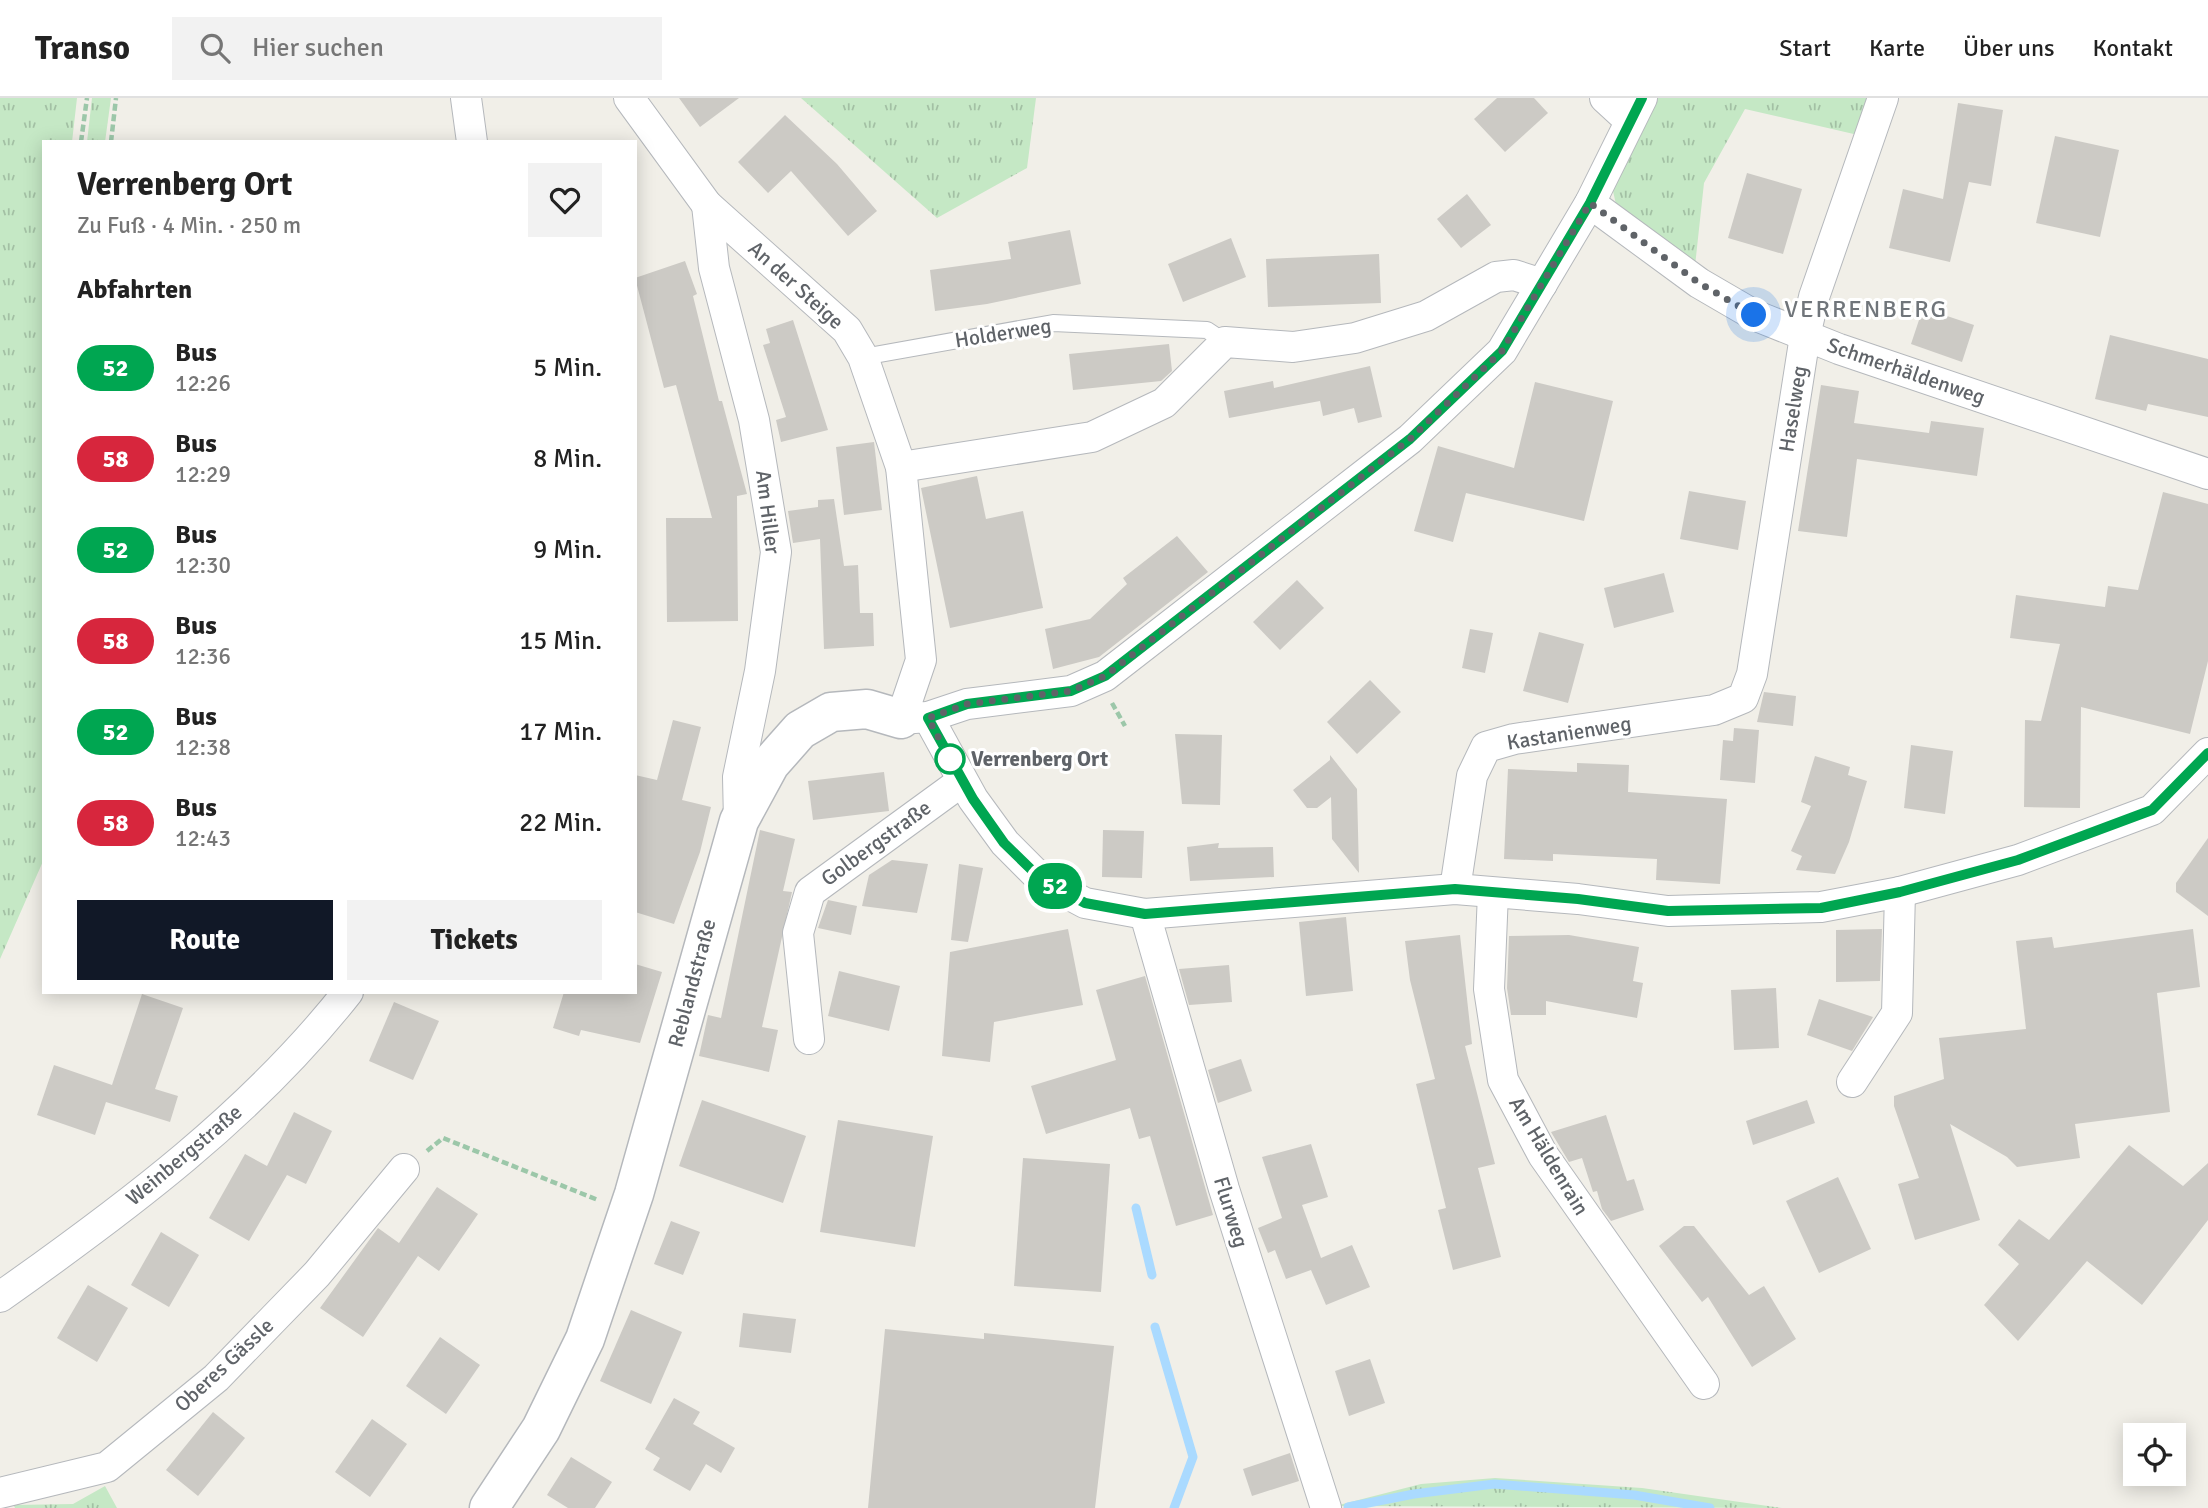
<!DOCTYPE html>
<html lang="de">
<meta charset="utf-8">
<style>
:root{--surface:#fff;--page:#f2f2f2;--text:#222;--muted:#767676;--line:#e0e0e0;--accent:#111827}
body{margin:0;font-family:Signika,sans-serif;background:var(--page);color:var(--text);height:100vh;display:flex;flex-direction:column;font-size:26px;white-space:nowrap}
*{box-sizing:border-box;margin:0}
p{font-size:23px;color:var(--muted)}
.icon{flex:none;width:38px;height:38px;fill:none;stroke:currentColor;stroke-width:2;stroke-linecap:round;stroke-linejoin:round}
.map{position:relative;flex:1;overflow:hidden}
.sheet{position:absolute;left:42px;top:42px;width:595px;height:854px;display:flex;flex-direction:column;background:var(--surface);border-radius:0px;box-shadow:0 4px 18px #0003}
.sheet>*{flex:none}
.badge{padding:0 14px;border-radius:23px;font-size:24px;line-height:46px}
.tools{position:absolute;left:2123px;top:1325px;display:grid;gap:14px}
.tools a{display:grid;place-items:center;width:63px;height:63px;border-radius:0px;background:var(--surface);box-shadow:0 4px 18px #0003;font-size:35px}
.you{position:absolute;width:35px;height:35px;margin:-18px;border:5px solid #fff;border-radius:50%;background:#1a73e8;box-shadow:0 0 0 10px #1a73e833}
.map>.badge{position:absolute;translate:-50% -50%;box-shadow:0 0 0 4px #fff}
h2{padding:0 35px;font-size:26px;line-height:63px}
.round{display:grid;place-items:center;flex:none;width:74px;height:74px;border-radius:0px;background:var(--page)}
.head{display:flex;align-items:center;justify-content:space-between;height:119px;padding:0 35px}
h1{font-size:33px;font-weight:700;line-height:52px}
.primary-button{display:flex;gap:14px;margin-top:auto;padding:14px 35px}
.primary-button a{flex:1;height:80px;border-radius:0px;background:var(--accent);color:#fff;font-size:28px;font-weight:700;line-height:80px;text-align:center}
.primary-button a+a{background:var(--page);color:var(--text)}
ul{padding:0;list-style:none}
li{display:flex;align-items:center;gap:21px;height:91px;padding:0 35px}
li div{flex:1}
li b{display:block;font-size:26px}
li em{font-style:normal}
li .badge{min-width:77px;font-weight:700;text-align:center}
header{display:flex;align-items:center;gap:42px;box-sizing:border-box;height:98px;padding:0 35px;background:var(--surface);border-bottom:2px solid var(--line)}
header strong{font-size:33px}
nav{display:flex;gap:38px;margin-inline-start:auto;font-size:24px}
.search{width:490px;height:63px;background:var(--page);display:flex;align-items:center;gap:18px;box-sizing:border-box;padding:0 24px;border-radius:0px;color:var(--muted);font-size:26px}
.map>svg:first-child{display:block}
</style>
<header>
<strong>Transo</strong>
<div class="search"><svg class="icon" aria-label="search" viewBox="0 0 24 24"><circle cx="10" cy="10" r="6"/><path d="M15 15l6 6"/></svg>Hier suchen</div>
<nav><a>Start</a><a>Karte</a><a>Über uns</a><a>Kontakt</a></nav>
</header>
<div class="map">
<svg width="2208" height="1410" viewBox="0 0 2208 1410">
<defs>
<pattern id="grass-tufts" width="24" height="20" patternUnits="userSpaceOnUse" patternTransform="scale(1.75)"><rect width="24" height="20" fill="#c5e8c5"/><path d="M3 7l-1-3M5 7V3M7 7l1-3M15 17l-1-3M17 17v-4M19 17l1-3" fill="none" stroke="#a3c0a4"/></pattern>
</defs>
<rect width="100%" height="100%" fill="#f1efe8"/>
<g fill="url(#grass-tufts)">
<path d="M0 0H77L72 44H44V761L0 861Z"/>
<path d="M92 0H111L105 44H87Z"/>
<path d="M801 0H1036L1027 70 937 120Z"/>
<path d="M1658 0H1870L1858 37 1745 11 1704 85 1695 168 1617 111 1611 84Z"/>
<path d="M1495 1380 1642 1390 1782 1410 1335 1408 1421 1386Z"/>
<path d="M105 1388 117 1410H15L14 1407 73 1406Z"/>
</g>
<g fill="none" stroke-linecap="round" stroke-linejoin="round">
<g stroke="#aadaff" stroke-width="9">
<path d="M1136 1110 1152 1177"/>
<path d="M1155 1229 1193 1359 1174 1410"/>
<path d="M1348 1409 1414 1396 1494 1386 1634 1397 1710 1410"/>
</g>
</g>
<g fill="#cccac5">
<path d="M679 0H739L700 29Z"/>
<path d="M1497 0H1534L1548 15 1505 54 1474 21Z"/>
<path d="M1958 5 2003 12 1991 88 1969 84 1950 164 1889 150 1903 91 1943 101Z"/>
<path d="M785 17 837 66 877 113 848 138 791 73 768 95 738 64Z"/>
<path d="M2055 38 2119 52 2100 139 2036 125Z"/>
<path d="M1747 75 1802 91 1783 156 1728 140Z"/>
<path d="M1467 96 1491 127 1461 150 1437 121Z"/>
<path d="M1070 132 1081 186 987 206 935 213 930 172 1011 161 1008 144Z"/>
<path d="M1231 140 1246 179 1183 204 1168 166Z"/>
<path d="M1379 156 1381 205 1268 209 1266 161Z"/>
<path d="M685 163 697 196 693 198 719 303H722L747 396 737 398 738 523 667 524 666 420H712L676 287 664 290 635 180Z"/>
<path d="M1923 210 1974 227 1962 264 1911 246Z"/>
<path d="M793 222 828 332 781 344 776 322 786 319 763 247 770 245 766 231Z"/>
<path d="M2110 237 2208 261V319L2148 306 2146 313 2095 301Z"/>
<path d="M1169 246 1172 273 1161 283 1073 292 1069 256Z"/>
<path d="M1370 268 1382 319 1358 325 1354 310 1323 318 1320 303 1229 320 1224 293 1273 283 1274 290Z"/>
<path d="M1535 284 1613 303 1584 423 1466 395 1453 444 1414 433 1438 348 1514 370Z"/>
<path d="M1821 287 1859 293 1854 325 1929 335 1931 323 1984 330 1977 378 1857 361 1847 439 1798 433Z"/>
<path d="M874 344 882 412 844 417 836 349Z"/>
<path d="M977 378 986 421 1023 413 1043 510 950 530 921 390Z"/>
<path d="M1689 393 1746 403 1738 452 1680 441Z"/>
<path d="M2163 394 2208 406V563L2190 636 2081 609 2080 710 2024 709 2025 622 2041 623 2060 546 2010 540 2016 497 2105 509 2108 488 2138 492Z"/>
<path d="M834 401 844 468 858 467 860 515H873L874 548 824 551 820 441 793 445 788 413 818 409V402Z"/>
<path d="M1177 438 1208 474 1099 559 1053 571 1045 531 1090 521 1127 486 1123 480Z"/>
<path d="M1664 475 1674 514 1614 530 1604 490Z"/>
<path d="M1297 482 1324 510 1280 552 1253 524Z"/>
<path d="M1470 531 1493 535 1485 575 1462 570Z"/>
<path d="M1539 534 1584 546 1568 605 1523 593Z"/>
<path d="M1370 582 1401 614 1357 656 1327 624Z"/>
<path d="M1764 594 1796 598 1793 628 1757 624Z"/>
<path d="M673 622 701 629 682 702 711 709 700 754 674 826 635 814V677L657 682Z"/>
<path d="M1734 630 1759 632 1755 685 1720 682 1723 642 1733 643Z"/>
<path d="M1175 636 1222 637 1220 707 1182 706Z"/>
<path d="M1911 647 1953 653 1945 716 1904 710Z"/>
<path d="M1330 657 1357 691 1359 775 1332 741 1331 699 1317 710H1307L1293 692 1330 662Z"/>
<path d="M1815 658 1850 669 1848 677 1867 683 1849 744 1835 776 1796 772 1802 758 1791 753 1811 708 1801 704Z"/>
<path d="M1577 665 1629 667 1628 694 1727 701 1720 786 1656 782 1657 761 1553 756V763L1504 761 1508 671 1577 674Z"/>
<path d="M884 674 889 713 813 722 808 683Z"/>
<path d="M760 732 795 741 783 793 792 794 762 929 778 932 769 974 699 958 708 917 721 920Z"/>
<path d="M1103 732 1144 733 1142 780 1102 779Z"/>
<path d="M2208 740V818L2176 794V785Z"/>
<path d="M1219 745 1218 750 1273 749 1274 779 1190 783 1187 749Z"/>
<path d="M892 762 928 766 917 815 862 808 869 777Z"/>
<path d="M959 766 983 770 968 844 951 842Z"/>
<path d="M828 802 857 808 851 837 818 830Z"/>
<path d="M1346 819 1353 893 1306 898 1299 824Z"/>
<path d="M1068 831 1083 907 994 924 990 964 942 958 950 854Z"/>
<path d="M1882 831 1880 883 1836 884V832Z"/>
<path d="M2193 831 2200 889 2157 895 2170 1014 2075 1026 2080 1060 2017 1069 2007 1059 1950 1026 1980 1122 1915 1142 1898 1086 1919 1080 1894 1008V998L1944 981 1939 940 2026 931 2016 843 2052 839 2054 850Z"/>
<path d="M1460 837 1472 946 1465 948 1495 1066 1478 1070 1501 1159 1453 1172 1438 1112 1446 1110 1416 986 1435 981 1410 882 1405 843Z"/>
<path d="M1569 837 1639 849 1633 883 1643 885 1637 920 1546 903V917H1511L1507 890 1509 838Z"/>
<path d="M635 866 662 874 640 945 581 932 579 938 553 930 564 894H635Z"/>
<path d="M1229 867 1232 904 1189 907 1179 871Z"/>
<path d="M839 873 900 888 889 933 828 918Z"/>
<path d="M1145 878 1213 1117 1176 1128 1150 1038 1139 1041 1130 1010 1046 1036 1031 988 1116 962 1096 892Z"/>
<path d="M1776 890 1779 950 1734 952 1731 892Z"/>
<path d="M142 896 183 910 155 991 178 998 170 1024 106 1004 95 1037 37 1017 54 967 112 987Z"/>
<path d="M1819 901 1873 919 1852 953 1807 937Z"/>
<path d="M394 904 439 923 413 982 369 963Z"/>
<path d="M1241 961 1252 993 1218 1005 1208 972Z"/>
<path d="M702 1002 806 1038 783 1105 679 1068Z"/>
<path d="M1807 1002 1815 1025 1753 1047 1746 1023Z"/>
<path d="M294 1014 332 1033 306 1086 287 1077 249 1143 209 1120 245 1056 267 1068Z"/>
<path d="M1606 1017 1627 1083 1634 1081 1644 1112 1611 1123 1602 1111 1597 1093 1593 1094 1582 1060 1569 1064 1551 1034Z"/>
<path d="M838 1022 933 1038 915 1149 820 1134Z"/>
<path d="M1311 1046 1328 1099 1302 1107 1321 1160 1352 1147 1370 1189 1326 1207 1311 1172 1286 1181 1275 1152 1268 1155 1258 1130 1282 1120 1262 1059Z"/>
<path d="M2129 1047 2183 1088 2208 1065V1122L2142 1207 2087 1163 2018 1243 1984 1207 2019 1166 1998 1147 2019 1121 2049 1142Z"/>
<path d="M1023 1060 1110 1066 1101 1194 1014 1188Z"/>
<path d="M1838 1079 1871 1151 1819 1175 1786 1103Z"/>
<path d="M437 1089 478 1116 439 1173 418 1158 363 1239 320 1210 378 1130 399 1145Z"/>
<path d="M671 1123 700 1134 683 1177 654 1166Z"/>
<path d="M1684 1128H1694L1749 1197 1764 1188 1796 1241 1752 1269 1708 1199 1702 1204 1659 1148Z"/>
<path d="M161 1134 199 1157 169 1209 131 1187Z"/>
<path d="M88 1187 128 1210 97 1264 57 1240Z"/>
<path d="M631 1212 682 1234 651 1306 600 1283Z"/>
<path d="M743 1215 796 1221 791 1255 739 1249Z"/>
<path d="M885 1231 984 1241V1235L1114 1248 1095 1410H868Z"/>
<path d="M440 1239 480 1267 446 1316 406 1288Z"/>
<path d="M1370 1261 1385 1305 1349 1318 1335 1273Z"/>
<path d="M674 1300 700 1314 693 1326 735 1350 721 1375 706 1366 690 1393 653 1372 660 1360 645 1351Z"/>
<path d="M213 1314 245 1340 198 1398 166 1372Z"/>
<path d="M372 1321 407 1346 370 1399 335 1374Z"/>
<path d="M1290 1355 1299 1383 1252 1398 1243 1371Z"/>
<path d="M571 1359 612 1384 595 1410H568L547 1397Z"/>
</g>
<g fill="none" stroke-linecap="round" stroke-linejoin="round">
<defs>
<path id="service" d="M863 259 1053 225 1207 232 1225 244"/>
<g id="minor">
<path d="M466 0 472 44"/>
<path d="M629 0 707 107 847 232 863 259 901 369 921 562 901 621 928 619 967 606 1071 593 1105 578 1410 341 1502 253 1590 105 1642 0"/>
<path d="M1605 0 1630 23"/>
<path d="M1590 105 1699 185 1754 217 1839 251 2208 376"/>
<path d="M707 107 714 170 754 322 776 454 760 573 738 679 739 723"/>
<path d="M901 369 1092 339 1164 305 1225 244 1293 249 1355 240 1426 218 1496 179 1514 177 1542 186"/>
<path d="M928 619 973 701 1005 745 1042 782 1085 805 1145 816 1455 791 1578 801 1668 813 1821 809 1900 794 2018 762 2152 712 2208 655"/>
<path d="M1455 791 1472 678 1486 649 1514 641 1714 612 1743 600 1752 576 1805 238 1814 199 1883 0"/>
<path d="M1493 795 1489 891 1503 982 1543 1057 1704 1286"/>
<path d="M1145 816 1224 1091 1326 1410"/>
<path d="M809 941 798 835 810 794 961 684"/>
<path d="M1852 984 1897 915 1900 794"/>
<path d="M0 1199C126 1110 252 1016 348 894"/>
<path d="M0 1395 107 1369 216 1280 317 1176 404 1071"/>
</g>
<path id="tertiary" d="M489 1410 541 1331 585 1241 634 1096 739 723 770 666 800 632 831 614 867 611 901 621"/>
</defs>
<use href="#service" stroke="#b5b8bc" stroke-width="18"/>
<use href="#minor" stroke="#b5b8bc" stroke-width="32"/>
<use href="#tertiary" stroke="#b5b8bc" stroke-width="41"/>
<g stroke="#9cc7a9" stroke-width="4.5" stroke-dasharray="7 3.5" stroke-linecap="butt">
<path d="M81 44 87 0"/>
<path d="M111 44 116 0"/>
<path d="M1112 605 1125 628"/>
<path d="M427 1053 443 1040 598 1102"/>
</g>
<use href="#service" stroke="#fff" stroke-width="16"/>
<use href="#minor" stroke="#fff" stroke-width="30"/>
<use href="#tertiary" stroke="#fff" stroke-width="38"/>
</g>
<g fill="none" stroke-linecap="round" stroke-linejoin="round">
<defs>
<path id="line" d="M1642 0 1590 105 1502 253 1410 341 1105 578 1071 593 967 606 928 620 973 701 1004 745 1042 782 1085 805 1145 816 1455 791 1578 801 1668 813 1821 810 1900 794 2018 762 2152 712 2208 655"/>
</defs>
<use href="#line" stroke="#fff" stroke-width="16"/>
<use href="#line" stroke="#00a651" stroke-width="10"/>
<path stroke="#5f6368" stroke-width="7" stroke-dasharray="0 12.6" d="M950 661 928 620 967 606 1071 593 1105 578 1410 341 1502 253 1590 105 1699 185 1754 217"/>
</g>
<circle fill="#fff" stroke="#00a651" stroke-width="3.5" cx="950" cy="661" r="14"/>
<g text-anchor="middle" stroke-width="6" stroke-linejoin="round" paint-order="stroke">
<g font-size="21" fill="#5f6368" stroke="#fff">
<text transform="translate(796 187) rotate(42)" y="7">An der Steige</text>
<text transform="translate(1003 235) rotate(-9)" y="7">Holderweg</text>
<text transform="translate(1906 273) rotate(19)" y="7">Schmerhäldenweg</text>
<text transform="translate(1793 311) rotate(-81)" y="7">Haselweg</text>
<text transform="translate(768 414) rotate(83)" y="7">Am Hiller</text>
<text transform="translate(1569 635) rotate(-9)" y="7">Kastanienweg</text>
<text transform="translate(876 745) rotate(-36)" y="7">Golbergstraße</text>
<text transform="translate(692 885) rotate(-75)" y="7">Reblandstraße</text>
<text transform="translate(184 1057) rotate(-40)" y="7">Weinbergstraße</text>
<text transform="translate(1549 1058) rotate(59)" y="7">Am Häldenrain</text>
<text transform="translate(1231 1114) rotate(73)" y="7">Flurweg</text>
<text transform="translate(224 1267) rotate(-43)" y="7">Oberes Gässle</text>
</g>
<g font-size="21" font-weight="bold" fill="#5f6368" stroke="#fff" text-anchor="start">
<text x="971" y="668">Verrenberg Ort</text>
</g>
<g font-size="24" letter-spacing="2" fill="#70757a" stroke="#fff">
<text x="1866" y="219">VERRENBERG</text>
</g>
</g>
</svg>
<div class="tools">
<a><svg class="icon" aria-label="locate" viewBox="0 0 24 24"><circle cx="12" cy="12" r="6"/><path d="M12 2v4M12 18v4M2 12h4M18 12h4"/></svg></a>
</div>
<div class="you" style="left:1754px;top:217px"></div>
<b class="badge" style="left:1055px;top:788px;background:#00a651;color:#fff">52</b>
<section class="sheet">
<div class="head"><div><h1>Verrenberg Ort</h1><p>Zu Fuß · 4 Min. · 250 m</p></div><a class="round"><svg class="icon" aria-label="heart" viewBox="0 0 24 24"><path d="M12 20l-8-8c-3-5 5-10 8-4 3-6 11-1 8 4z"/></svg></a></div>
<h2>Abfahrten</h2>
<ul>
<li><span class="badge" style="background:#00a651;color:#fff">52</span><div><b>Bus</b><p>12:26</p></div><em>5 Min.</em></li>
<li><span class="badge" style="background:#d7263d;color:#fff">58</span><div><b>Bus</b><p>12:29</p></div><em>8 Min.</em></li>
<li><span class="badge" style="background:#00a651;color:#fff">52</span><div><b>Bus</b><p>12:30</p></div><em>9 Min.</em></li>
<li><span class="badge" style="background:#d7263d;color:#fff">58</span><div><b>Bus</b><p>12:36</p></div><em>15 Min.</em></li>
<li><span class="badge" style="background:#00a651;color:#fff">52</span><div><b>Bus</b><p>12:38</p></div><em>17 Min.</em></li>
<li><span class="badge" style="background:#d7263d;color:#fff">58</span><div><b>Bus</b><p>12:43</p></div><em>22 Min.</em></li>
</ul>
<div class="primary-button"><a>Route</a><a>Tickets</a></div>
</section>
</div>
